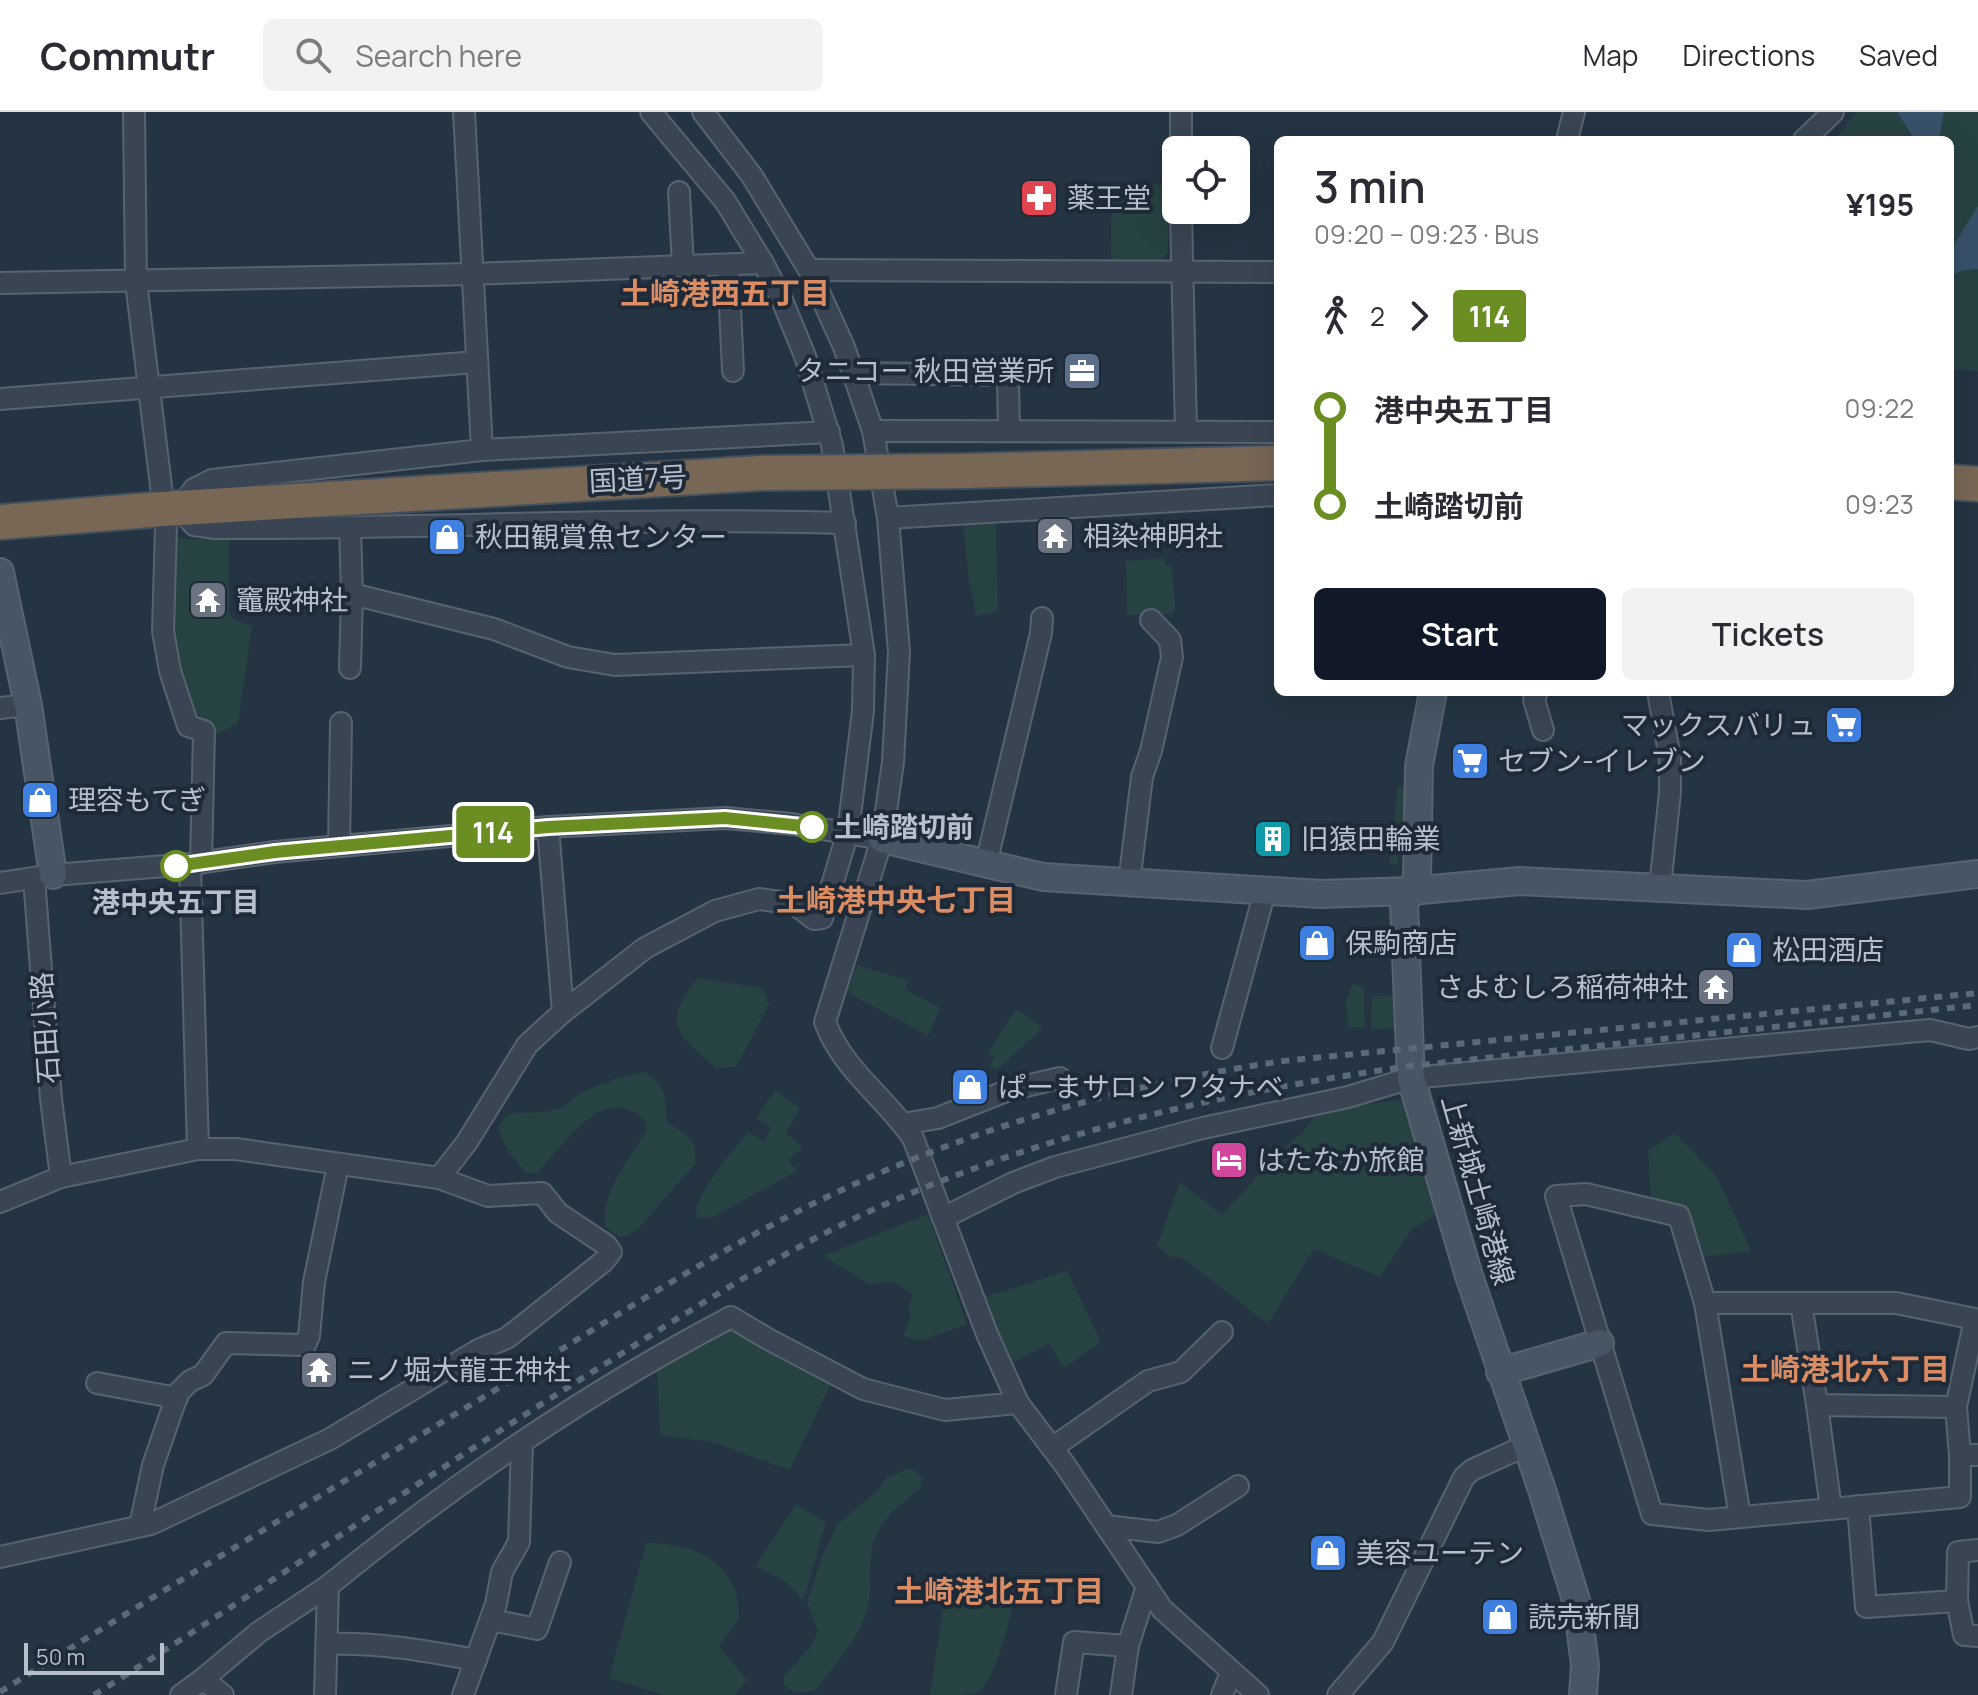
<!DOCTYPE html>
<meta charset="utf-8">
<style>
:root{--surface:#fff;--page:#f2f2f3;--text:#2b2b33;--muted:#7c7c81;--line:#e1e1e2;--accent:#111827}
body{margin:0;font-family:Manrope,"Noto Sans JP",sans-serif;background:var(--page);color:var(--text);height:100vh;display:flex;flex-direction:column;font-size:30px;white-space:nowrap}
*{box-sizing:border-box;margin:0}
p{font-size:26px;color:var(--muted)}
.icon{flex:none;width:44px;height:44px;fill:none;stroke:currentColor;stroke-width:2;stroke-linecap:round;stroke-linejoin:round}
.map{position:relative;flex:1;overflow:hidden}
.details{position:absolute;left:1274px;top:24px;width:680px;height:560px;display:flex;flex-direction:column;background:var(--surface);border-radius:12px;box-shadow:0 8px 32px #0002}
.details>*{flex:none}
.badge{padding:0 16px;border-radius:6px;font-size:28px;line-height:52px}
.tools{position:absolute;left:1162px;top:24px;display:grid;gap:16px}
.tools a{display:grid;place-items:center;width:88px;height:88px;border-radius:12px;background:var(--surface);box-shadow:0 8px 32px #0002;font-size:40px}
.scale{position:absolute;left:24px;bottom:20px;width:140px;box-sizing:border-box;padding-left:8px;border:4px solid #b6c0cc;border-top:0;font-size:22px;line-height:28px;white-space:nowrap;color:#b6c0cc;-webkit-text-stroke:6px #1e2a37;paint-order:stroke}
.map>.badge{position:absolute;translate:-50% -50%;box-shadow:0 0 0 4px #fff}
.legs{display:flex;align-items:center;gap:12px;height:88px;padding:0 40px;font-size:26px}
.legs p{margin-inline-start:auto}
.headline{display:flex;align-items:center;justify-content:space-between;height:136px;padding:0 40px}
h1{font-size:44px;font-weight:600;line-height:60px}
.primary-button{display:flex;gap:16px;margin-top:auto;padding:16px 40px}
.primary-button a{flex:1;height:92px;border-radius:12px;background:var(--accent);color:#fff;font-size:32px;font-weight:600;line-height:92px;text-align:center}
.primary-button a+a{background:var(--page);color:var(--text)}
ul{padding:0 40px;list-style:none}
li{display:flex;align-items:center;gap:28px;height:96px;font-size:30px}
li i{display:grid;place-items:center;width:12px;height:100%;margin:0 10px;background:currentColor}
li i::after{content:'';width:20px;height:20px;margin:-10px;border:6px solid;border-radius:50%;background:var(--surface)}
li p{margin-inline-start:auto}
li:first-child i{background:linear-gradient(#0000 50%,currentColor 0)}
li:last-child i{background:linear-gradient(currentColor 50%,#0000 0)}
header{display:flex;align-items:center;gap:48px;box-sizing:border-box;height:112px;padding:0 40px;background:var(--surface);border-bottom:2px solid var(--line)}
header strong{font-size:38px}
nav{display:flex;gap:44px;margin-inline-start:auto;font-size:28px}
.search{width:560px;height:72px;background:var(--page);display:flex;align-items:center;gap:20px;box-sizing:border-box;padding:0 28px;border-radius:12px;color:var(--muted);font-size:30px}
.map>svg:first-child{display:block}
</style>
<header>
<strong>Commutr</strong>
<div class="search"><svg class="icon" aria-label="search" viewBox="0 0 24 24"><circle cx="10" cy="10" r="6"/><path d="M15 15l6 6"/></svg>Search here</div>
<nav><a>Map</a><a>Directions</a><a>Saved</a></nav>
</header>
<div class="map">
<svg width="1978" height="1583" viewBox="0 0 1978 1583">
<rect width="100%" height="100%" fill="#243442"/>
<g fill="#274243">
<path d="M1856 0H1978V259L1950 257V28H1835Z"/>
<path d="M1112 72 1169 73 1168 140 1160 149 1111 148Z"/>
<path d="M996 410 998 499 976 504 969 467 963 413Z"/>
<path d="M174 426 229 428V502L237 509 252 514 238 611 217 622 188 614 172 566Z"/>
<path d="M1164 446 1165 452 1172 454 1175 496 1172 502 1127 503 1126 449Z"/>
<path d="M1398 674 1409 676 1405 722 1397 753 1389 752Z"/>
<path d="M857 853 909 869 905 877 940 896 928 924 847 880Z"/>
<path d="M698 866 763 876 769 893 736 955 716 956C677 922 660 911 698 866Z"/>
<path d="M1353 872 1364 876 1365 915 1348 916 1346 889Z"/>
<path d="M1397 883 1398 916 1371 918 1372 884Z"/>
<path d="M1016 897 1043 916 996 959 989 954 995 946 988 941Z"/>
<path d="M644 960C668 972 664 986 667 1010 687 1025 698 1022 695 1052L638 1117 627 1124H618L605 1114C601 1080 629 1048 646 1019L645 1009C603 967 565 1033 537 1061L527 1062C515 1050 502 1032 498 1016L506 1003C525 998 543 1004 562 995 568 992 572 986 578 983 598 972 621 964 644 960Z"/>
<path d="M775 978 800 996 786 1021 803 1035 789 1048 797 1059 711 1106H697C690 1085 735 1037 748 1020L764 1029 771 1016 756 1006Z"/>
<path d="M1407 987 1422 1054 1439 1101 1412 1117 1380 1165 1314 1137 1268 1212 1184 1147 1169 1144 1157 1134 1180 1070 1222 1103 1277 1043 1304 1019 1308 1012 1322 998Z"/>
<path d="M1675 1021 1717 1065 1751 1139 1700 1145 1684 1095 1651 1085 1648 1038Z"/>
<path d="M928 1102 967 1212 920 1229 904 1224 911 1201 908 1200 912 1183 898 1172 890 1170 869 1172 823 1144Z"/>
<path d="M1067 1159 1101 1230 1064 1256 1049 1232 1009 1252 981 1186Z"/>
<path d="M728 1214 831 1271 790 1358 712 1330 660 1323 657 1254Z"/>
<path d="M911 1356 922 1366 921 1375C889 1404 869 1413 870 1462 870 1476 871 1492 865 1505 855 1531 832 1556 816 1578L795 1581 784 1573V1564L811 1534 818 1519 807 1491 821 1447 837 1413 878 1378 887 1365Z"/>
<path d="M796 1392 826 1410 803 1489 788 1471 755 1454Z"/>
<path d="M646 1431C695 1431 741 1451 739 1507L719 1534 747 1568 734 1583H664L609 1566Z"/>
<path d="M1015 1476C1014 1497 995 1574 975 1582 963 1583 942 1583 930 1583L942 1502 943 1479Z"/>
</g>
<g fill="#38516a">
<path d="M1897 0H1944L1939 28H1915Z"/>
<path d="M1978 94V157L1964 158 1950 164V139Z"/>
</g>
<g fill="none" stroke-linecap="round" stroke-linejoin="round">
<defs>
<g id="street">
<path d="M134 0 136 170 166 415 163 519 170 559 188 614 204 619 201 751"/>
<path d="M464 0 482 338"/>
<path d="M703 0 752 64 809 158 844 235 873 319 888 406 899 540 893 650 882 727 825 910C842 957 886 986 913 1026L987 1222 1018 1291 1065 1353 1162 1497 1258 1583"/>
<path d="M1181 0V38"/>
<path d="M1567 28 1574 0"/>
<path d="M1804 28 1833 0"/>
<path d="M679 80 683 154"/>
<path d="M1181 98 1186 320"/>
<path d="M728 153 733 259"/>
<path d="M809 158 1278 160"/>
<path d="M0 171 473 162 763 151"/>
<path d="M853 261 1001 263 1008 269 1009 318"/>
<path d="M0 287 477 250"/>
<path d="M873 319 1278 320"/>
<path d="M829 320 482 338 212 368 194 377 180 396 194 413 215 416C425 417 635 405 845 411"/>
<path d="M888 406 1278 383"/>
<path d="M350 416 352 482 494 517 568 545 615 553 864 543"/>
<path d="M350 556 352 482"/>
<path d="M1537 580 1534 588 1543 618"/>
<path d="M1658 580 1670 646V680L1660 775"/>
<path d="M0 596 28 593"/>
<path d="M548 715 563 900"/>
<path d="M339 734 341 611"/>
<path d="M190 752 198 1037"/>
<path d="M986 752 1041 521 1042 506"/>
<path d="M34 766 51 987 61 1065"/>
<path d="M0 771 53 763 190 752 275 740 548 715 725 706 792 712 882 727"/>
<path d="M1129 771 1142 665 1151 639 1172 545 1170 528 1151 508"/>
<path d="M1222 936 1265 779"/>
<path d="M903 1012 938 1006 1009 978 1060 966"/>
<path d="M439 1066 467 1030 527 933 563 900 645 836 715 799 759 787 794 792 814 807 822 806 848 720 863 599 864 543 832 333 805 244 782 188 763 151 725 89 651 0"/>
<path d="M0 1090 61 1065 198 1037H236L439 1066 488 1084 542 1081 558 1101 606 1133 611 1140 604 1149 507 1226 480 1237 330 1327 151 1412 0 1445"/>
<path d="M943 1106 1013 1071 1055 1055 1203 1016 1348 985 1411 966 1930 918 1969 927 1978 925"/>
<path d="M1705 1191 1740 1405"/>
<path d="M1801 1191 1817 1293 1956 1295 1975 1207 1896 1191H1705L1679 1104 1586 1082 1556 1084 1652 1402 1709 1408 1960 1385V1343H1978"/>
<path d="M97 1271 177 1286"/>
<path d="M1817 1293 1831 1397"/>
<path d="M1956 1295 1960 1343"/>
<path d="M1052 1336 1148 1269 1181 1260 1222 1220"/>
<path d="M1858 1394 1866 1495 1957 1489"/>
<path d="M140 1414 153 1353 178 1281 190 1269 203 1263 226 1231 305 1233 309 1224 314 1170 338 1053"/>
<path d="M1106 1414 1158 1420 1177 1413 1238 1374"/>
<path d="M1978 1438 1958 1440 1957 1489 1964 1523 1978 1524"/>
<path d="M491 1508 537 1517 560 1450"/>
<path d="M327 1532C378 1530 427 1539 476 1548"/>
<path d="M203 1567 259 1520 328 1474"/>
<path d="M181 1583 203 1567 223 1583"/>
<path d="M325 1583 328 1474C453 1372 588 1280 731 1205L768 1227 863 1277 945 1298 1018 1291"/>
<path d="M463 1583 496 1492 502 1460 519 1430 522 1331"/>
<path d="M1066 1583 1074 1530 1128 1534"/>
<path d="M1121 1583 1128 1534 1147 1474"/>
<path d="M1222 1583 1231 1561"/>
<path d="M1338 1583 1383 1530 1464 1365 1472 1358 1525 1334"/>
</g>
<g id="secondary">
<path d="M0 460 28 593 53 763"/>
<path d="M1433 580 1419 654 1417 767 1404 792 1411 966 1469 1164 1542 1378 1577 1491 1585 1553 1583 1583"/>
<path d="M882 727 1043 765 1321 782 1410 779 1520 769 1807 783 1978 762"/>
<path d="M1500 1260 1600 1231"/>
</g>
<g id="highway">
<path d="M963 359 1278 351"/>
<path d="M1950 370 1978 372"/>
<path d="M0 410 162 397 762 361"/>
</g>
</defs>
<use href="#street" stroke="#57636f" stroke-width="24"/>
<use href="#secondary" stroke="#57636f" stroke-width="30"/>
<use href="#highway" stroke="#44505c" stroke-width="38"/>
<use href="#street" stroke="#394552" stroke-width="20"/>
<use href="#secondary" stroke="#475565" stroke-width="26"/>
<use href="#highway" stroke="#786755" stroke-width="34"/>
<g stroke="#5b6a79" stroke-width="6" stroke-dasharray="8 8" stroke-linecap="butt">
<path d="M0 1580C160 1480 321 1383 482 1286 581 1226 679 1162 781 1108 939 1025 1108 975 1283 949L1978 881"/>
<path d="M94 1583C266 1475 433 1359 605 1252 691 1198 776 1143 868 1100 1041 1021 1224 980 1411 954L1978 893"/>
</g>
<defs>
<path id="highway-bridge" d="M762 361 963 359"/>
</defs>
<use href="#highway-bridge" stroke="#44505c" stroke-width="38" stroke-linecap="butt"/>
<use href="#highway-bridge" stroke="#786755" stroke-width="34"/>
</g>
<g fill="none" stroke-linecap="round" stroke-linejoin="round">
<defs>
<path id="line-1" d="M176 754 275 740 548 715 725 706 812 715"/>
</defs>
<use href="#line-1" stroke="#fff" stroke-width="18"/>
<use href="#line-1" stroke="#6b8e23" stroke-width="12"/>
</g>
<defs>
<symbol id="pharmacy-square" viewBox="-11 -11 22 22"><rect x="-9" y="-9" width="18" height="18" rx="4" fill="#e0444e" stroke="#1e2a37"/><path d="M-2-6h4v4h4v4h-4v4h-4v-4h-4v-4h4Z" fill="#fff"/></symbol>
<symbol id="office-square" viewBox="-11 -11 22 22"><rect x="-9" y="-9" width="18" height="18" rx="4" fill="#5c6f8a" stroke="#1e2a37"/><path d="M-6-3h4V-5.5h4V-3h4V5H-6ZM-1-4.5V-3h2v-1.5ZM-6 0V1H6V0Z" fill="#fff"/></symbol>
<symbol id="temple-square" viewBox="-11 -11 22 22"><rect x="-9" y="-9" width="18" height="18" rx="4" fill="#6b7280" stroke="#1e2a37"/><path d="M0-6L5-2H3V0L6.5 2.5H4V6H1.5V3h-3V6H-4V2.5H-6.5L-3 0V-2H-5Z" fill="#fff"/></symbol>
<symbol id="shop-square" viewBox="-11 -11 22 22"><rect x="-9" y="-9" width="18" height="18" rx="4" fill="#3f7fe0" stroke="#1e2a37"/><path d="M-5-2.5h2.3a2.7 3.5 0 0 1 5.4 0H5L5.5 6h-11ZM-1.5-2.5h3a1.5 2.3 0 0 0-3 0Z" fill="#fff"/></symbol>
<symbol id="supermarket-square" viewBox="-11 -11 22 22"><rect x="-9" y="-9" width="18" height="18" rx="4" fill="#3f7fe0" stroke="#1e2a37"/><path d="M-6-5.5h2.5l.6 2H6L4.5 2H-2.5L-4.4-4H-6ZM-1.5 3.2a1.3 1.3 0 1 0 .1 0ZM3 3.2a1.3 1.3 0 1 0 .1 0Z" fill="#fff"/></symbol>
<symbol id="building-square" viewBox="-11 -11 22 22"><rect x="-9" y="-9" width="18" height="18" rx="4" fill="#0f9aa8" stroke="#1e2a37"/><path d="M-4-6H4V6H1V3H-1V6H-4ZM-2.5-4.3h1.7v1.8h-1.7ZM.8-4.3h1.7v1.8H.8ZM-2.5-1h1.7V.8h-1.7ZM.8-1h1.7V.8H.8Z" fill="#fff"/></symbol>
<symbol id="hotel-square" viewBox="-11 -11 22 22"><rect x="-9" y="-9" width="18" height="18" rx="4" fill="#d1479c" stroke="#1e2a37"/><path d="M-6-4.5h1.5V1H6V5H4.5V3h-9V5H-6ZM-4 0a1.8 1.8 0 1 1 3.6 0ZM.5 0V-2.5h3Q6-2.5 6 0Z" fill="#fff"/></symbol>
</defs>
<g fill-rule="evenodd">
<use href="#pharmacy-square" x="1017" y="64" width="44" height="44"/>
<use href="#office-square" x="1060" y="237" width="44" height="44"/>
<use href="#temple-square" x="1033" y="402" width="44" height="44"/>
<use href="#shop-square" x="425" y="403" width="44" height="44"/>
<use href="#temple-square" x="186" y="466" width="44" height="44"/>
<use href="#supermarket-square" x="1822" y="591" width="44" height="44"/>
<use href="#supermarket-square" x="1448" y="627" width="44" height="44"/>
<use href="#shop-square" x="18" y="666" width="44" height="44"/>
<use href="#building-square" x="1251" y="705" width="44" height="44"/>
<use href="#shop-square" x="1295" y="809" width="44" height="44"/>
<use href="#shop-square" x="1722" y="816" width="44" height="44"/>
<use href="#temple-square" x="1694" y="853" width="44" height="44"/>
<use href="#shop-square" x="948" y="953" width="44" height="44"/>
<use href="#hotel-square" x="1207" y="1026" width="44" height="44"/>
<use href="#temple-square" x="297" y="1236" width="44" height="44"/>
<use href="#shop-square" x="1306" y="1419" width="44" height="44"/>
<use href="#shop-square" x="1478" y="1483" width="44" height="44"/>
</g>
<g fill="#fff" stroke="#6b8e23" stroke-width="4">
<circle cx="812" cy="715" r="14"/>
<circle cx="176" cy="754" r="14"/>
</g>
<g text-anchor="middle" stroke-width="8" stroke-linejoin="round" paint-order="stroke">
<g font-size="28" fill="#b6c0cc" stroke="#1e2a37" text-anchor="start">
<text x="1067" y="96">薬王堂</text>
<text x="1054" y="269" text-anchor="end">タニコー 秋田営業所</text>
<text x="1083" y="434">相染神明社</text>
<text x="475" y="435">秋田観賞魚センター</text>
<text x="236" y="498">竈殿神社</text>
<text x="1816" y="623" text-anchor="end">マックスバリュ</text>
<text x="1498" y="659">セブン-イレブン</text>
<text x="68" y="698">理容もてぎ</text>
<text x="1301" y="737">旧猿田輪業</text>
<text x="1345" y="841">保駒商店</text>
<text x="1772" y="848">松田酒店</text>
<text x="1688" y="885" text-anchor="end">さよむしろ稲荷神社</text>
<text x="998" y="985">ぱーまサロン ワタナベ</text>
<text x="1257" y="1058">はたなか旅館</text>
<text x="347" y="1268">ニノ堀大龍王神社</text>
<text x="1356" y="1451">美容ユーテン</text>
<text x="1528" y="1515">読売新聞</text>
</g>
<g font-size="28" fill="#b6c0cc" stroke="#1e2a37">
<text transform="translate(638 367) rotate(-3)" y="10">国道7号</text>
<text transform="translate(45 916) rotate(-94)" y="10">石田小路</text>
<text transform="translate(1478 1078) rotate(74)" y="10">上新城土崎港線</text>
</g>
<g font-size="28" font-weight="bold" fill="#b6c0cc" stroke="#1e2a37" text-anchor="start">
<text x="834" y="725">土崎踏切前</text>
<text x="176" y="800" text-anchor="middle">港中央五丁目</text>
</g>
<g font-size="30" font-weight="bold" fill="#db8c62" stroke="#1e2a37">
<text x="725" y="192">土崎港西五丁目</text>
<text x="896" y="799">土崎港中央七丁目</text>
<text x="1845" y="1268">土崎港北六丁目</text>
<text x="999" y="1490">土崎港北五丁目</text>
</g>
</g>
</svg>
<div class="tools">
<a><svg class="icon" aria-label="locate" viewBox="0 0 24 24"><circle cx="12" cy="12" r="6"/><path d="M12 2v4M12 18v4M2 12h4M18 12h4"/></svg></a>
</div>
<div class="scale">50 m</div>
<b class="badge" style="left:493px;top:720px;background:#6b8e23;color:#fff">114</b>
<section class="details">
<div class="headline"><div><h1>3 min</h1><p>09:20 – 09:23 · Bus</p></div><b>¥195</b></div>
<div class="legs"><svg class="icon" aria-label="walk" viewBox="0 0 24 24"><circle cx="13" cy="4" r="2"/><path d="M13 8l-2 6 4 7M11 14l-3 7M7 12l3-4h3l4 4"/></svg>2<svg class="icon" aria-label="forward" viewBox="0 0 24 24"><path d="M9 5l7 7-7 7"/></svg><b class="badge" style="background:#6b8e23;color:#fff">114</b></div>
<ul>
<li><i style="color:#6b8e23"></i><b>港中央五丁目</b><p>09:22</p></li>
<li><i style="color:#6b8e23"></i><b>土崎踏切前</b><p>09:23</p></li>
</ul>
<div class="primary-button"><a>Start</a><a>Tickets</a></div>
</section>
</div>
